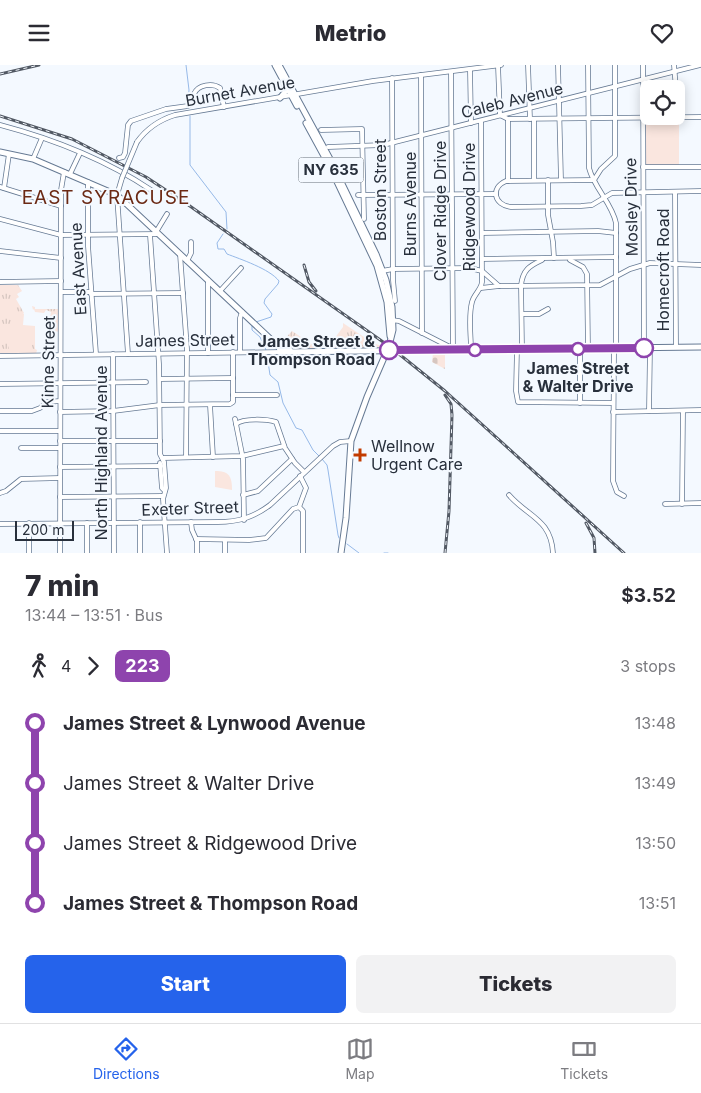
<!DOCTYPE html>
<meta charset="utf-8">
<style>
:root{--surface:#fff;--page:#f2f2f3;--text:#2b2b33;--muted:#7c7c81;--line:#e1e1e2;--accent:#2563eb}
body{margin:0;font-family:Inter,sans-serif;background:var(--page);color:var(--text);height:100vh;display:flex;flex-direction:column;font-size:19px;white-space:nowrap}
*{box-sizing:border-box;margin:0}
p{font-size:16px;color:var(--muted)}
.icon{flex:none;width:28px;height:28px;fill:none;stroke:currentColor;stroke-width:2;stroke-linecap:round;stroke-linejoin:round}
.map{position:relative;height:488px;overflow:hidden}
.sheet{display:flex;flex-direction:column;background:var(--surface);flex:1}
.sheet>*{flex:none}
.badge{padding:0 10px;border-radius:8px;font-size:18px;line-height:32px}
.fabs{position:absolute;left:640px;top:15px;display:grid;gap:10px}
.fabs a{display:grid;place-items:center;width:45px;height:45px;border-radius:8px;background:var(--surface);box-shadow:0 2px 12px #0003;font-size:25px}
.scale{position:absolute;left:15px;bottom:12px;width:59px;box-sizing:border-box;padding-left:5px;border:2px solid #28303c;border-top:0;font-size:14px;line-height:18px;white-space:nowrap;color:#28303c;-webkit-text-stroke:4px #f4f9ff;paint-order:stroke}
.map>.badge{position:absolute;translate:-50% -50%;box-shadow:0 0 0 2px #fff}
.legs{display:flex;align-items:center;gap:8px;height:55px;padding:0 25px;font-size:16px}
.legs p{margin-inline-start:auto}
.overview{display:flex;align-items:center;justify-content:space-between;height:85px;padding:0 25px}
h1{font-size:28px;font-weight:800;line-height:38px}
.button{display:flex;gap:10px;margin-top:auto;padding:10px 25px}
.button a{flex:1;height:58px;border-radius:8px;background:var(--accent);color:#fff;font-size:20px;font-weight:800;line-height:58px;text-align:center}
.button a+a{background:var(--page);color:var(--text)}
ul{padding:0 25px;list-style:none}
li{display:flex;align-items:center;gap:18px;height:60px;font-size:19px}
li i{display:grid;place-items:center;width:8px;height:100%;margin:0 6px;background:currentColor}
li i::after{content:'';width:12px;height:12px;margin:-6px;border:4px solid;border-radius:50%;background:var(--surface)}
li p{margin-inline-start:auto}
li:first-child i{background:linear-gradient(#0000 50%,currentColor 0)}
li:last-child i{background:linear-gradient(currentColor 50%,#0000 0)}
header{display:flex;justify-content:space-between;align-items:center;height:65px;padding:0 25px;background:var(--surface);font-size:22px;font-weight:800}
.dock{display:flex;justify-content:space-around;align-items:center;height:70px;border-top:1px solid var(--line);background:var(--surface);font-size:14px;color:var(--muted)}
.dock a{display:grid;justify-items:center;gap:2px}
.dock .current{color:var(--accent)}
.map>svg:first-child{display:block}
</style>
<header><svg class="icon" aria-label="menu" viewBox="0 0 24 24"><path d="M4 6h16M4 12h16M4 18h16"/></svg>Metrio<svg class="icon" aria-label="heart" viewBox="0 0 24 24"><path d="M12 20l-8-8c-3-5 5-10 8-4 3-6 11-1 8 4z"/></svg></header>
<div class="map">
<svg width="701" height="488" viewBox="0 0 701 488">
<defs>
<pattern id="grass-tufts" width="24" height="20" patternUnits="userSpaceOnUse" patternTransform="scale(1.25)"><rect width="24" height="20" fill="#fae6df"/><path d="M3 7l-1-3M5 7V3M7 7l1-3M15 17l-1-3M17 17v-4M19 17l1-3" fill="none" stroke="#d6c6c0"/></pattern>
<pattern id="cemetery-stones" width="16" height="16" patternUnits="userSpaceOnUse" patternTransform="scale(1.25)"><rect width="16" height="16" fill="#fae6df"/><path d="M2 7V4a2 2 0 0 1 4 0v3zM10 15v-3a2 2 0 0 1 4 0v3z" fill="#d6c6c0"/></pattern>
</defs>
<rect width="100%" height="100%" fill="#f4f9ff"/>
<g fill="url(#grass-tufts)">
<path d="M0 220H18L22 226 17 229 19 232 16 234 24 248 23 249H24L23 260 35 261V284L37 285 36 289V288H0Z"/>
<path d="M32 241 35 242V244H58L59 267 55 266 49 259 51 247 46 245 44 248 35 247 34 244 33 245Z"/>
<path d="M343 258 373 278 384 282 331 284 326 283V275L334 274 343 262Z"/>
<path d="M292 266 313 280 316 277 315 276H318L320 282C310 287 289 286 280 279Z"/>
</g>
<path fill="url(#cemetery-stones)" d="M433 288H445V304L432 297Z"/>
<g fill="#fae6df">
<rect x="646" y="55" width="33" height="45"/>
<path d="M9 263H30L32 265V286H9Z"/>
<path d="M215 406C229 406 232 411 232 425L215 422Z"/>
</g>
<g fill="none" stroke-linecap="round" stroke-linejoin="round">
<g stroke="#96b9e8" stroke-width="1">
<path d="M186 0 189 25 188 39"/>
<path d="M190 51V100L226 147 227 164"/>
<path d="M223 169 217 178 218 184H224L227 189C240 194 270 204 279 216L278 219 265 234 264 238 272 249 271 252 256 257"/>
<path d="M252 261V265L260 272 266 285"/>
<path d="M267 290 270 310 278 317 283 338 296 363 302 365 313 385 319 391"/>
<path d="M322 394 327 400 328 405 338 470 339 473"/>
<path d="M347 479 359 488"/>
<path d="M384 488H388"/>
</g>
<defs>
<g id="minor">
<path d="M528 0 530 54"/>
<path d="M558 0 561 115"/>
<path d="M588 0 589 103C594 123 612 138 616 158V280L614 287 613 416 617 427 624 431"/>
<path d="M643 0 644 283"/>
<path d="M674 0 676 24"/>
<path d="M498 1 500 50 508 54 701 52"/>
<path d="M470 5 471 58"/>
<path d="M451 7 453 285"/>
<path d="M421 10 422 268"/>
<path d="M392 13 393 215 395 236"/>
<path d="M508 54V116"/>
<path d="M0 60C53 74 106 95 151 125"/>
<path d="M321 65 362 64 364 154"/>
<path d="M137 77C147 63 159 55 175 50L373 16 501 0"/>
<path d="M328 82 383 80 700 0"/>
<path d="M119 93 123 92 125 88 128 60 131 56 166 44 188 41 193 38C194 35 194 32 194 29 198 19 213 18 220 23L224 42"/>
<path d="M33 94 42 73"/>
<path d="M643 102H701"/>
<path d="M70 109 80 88"/>
<path d="M122 113 117 130 128 289"/>
<path d="M534 115V54"/>
<path d="M548 115V150L553 177 554 193"/>
<path d="M594 115 506 116C490 123 494 140 511 142L581 141 592 140 612 128 701 126"/>
<path d="M594 115 601 104 615 91V0"/>
<path d="M88 117V181L96 289"/>
<path d="M0 122 61 141"/>
<path d="M4 123 9 89"/>
<path d="M675 127 676 282"/>
<path d="M358 130 496 129"/>
<path d="M0 154 61 170 158 169"/>
<path d="M156 167 167 149"/>
<path d="M482 168 598 166 616 168"/>
<path d="M150 170 159 299 160 389 164 397 166 423 163 434 167 488"/>
<path d="M0 186 61 193"/>
<path d="M180 189 187 284 186 392"/>
<path d="M482 194 616 192"/>
<path d="M570 195 583 202 587 209 588 284"/>
<path d="M187 196 191 188V177"/>
<path d="M382 206 393 204 470 203 482 206 499 221 600 220 630 204 650 198 701 200"/>
<path d="M208 215V288"/>
<path d="M0 217 61 216"/>
<path d="M481 223 499 221"/>
<path d="M220 226 241 203"/>
<path d="M61 227H91"/>
<path d="M91 229 183 228"/>
<path d="M522 249H539L548 244"/>
<path d="M391 255 399 256 450 282 453 285"/>
<path d="M517 284 516 326 518 337 613 338"/>
<path d="M522 284 521 220C523 205 529 201 542 195"/>
<path d="M471 285C471 270 468 252 472 237 474 229 481 225 482 217L481 56"/>
<path d="M240 287V253L242 247"/>
<path d="M113 289 114 488"/>
<path d="M0 291 281 287"/>
<path d="M160 314 233 313"/>
<path d="M0 319 146 317"/>
<path d="M233 330H277"/>
<path d="M580 338V284"/>
<path d="M210 340 213 392"/>
<path d="M0 346H32L40 343 47 337 60 336"/>
<path d="M649 346 650 283"/>
<path d="M60 347 113 346 160 340 230 339 233 337V287"/>
<path d="M613 347 701 345"/>
<path d="M235 354 243 394 244 455"/>
<path d="M236 359C244 353 266 354 276 357L285 383 295 398 304 407"/>
<path d="M0 366H60"/>
<path d="M60 376H160"/>
<path d="M21 383H60"/>
<path d="M163 393 242 391 284 381"/>
<path d="M160 398 162 423 164 425"/>
<path d="M60 402 161 401"/>
<path d="M0 428 6 426 21 414 60 413"/>
<path d="M243 430 258 426 292 394"/>
<path d="M509 430C528 452 551 454 553 488"/>
<path d="M60 432 163 431"/>
<path d="M665 439 701 438"/>
<path d="M682 439 683 346"/>
<path d="M299 442 303 446V488"/>
<path d="M140 457V488"/>
<path d="M191 457 192 465 197 476V488"/>
<path d="M87 458V488"/>
<path d="M0 459 218 457C239 457 254 452 270 440L333 381 340 377 351 376"/>
<path d="M196 474 249 475 266 473 293 444 299 442 306 423 300 411"/>
<path d="M29 488V458"/>
<path d="M60 488 61 125 64 107"/>
<path d="M225 488V475"/>
</g>
<g id="major">
<path d="M275 0 297 41"/>
<path d="M279 0 330 94 376 189 386 215 392 242 393 265 389 281 367 332 351 376 346 453 341 488"/>
<path d="M280 33 285 27 284 20"/>
<path d="M306 58 330 102 377 201 387 237 390 271"/>
<path d="M0 87 33 94 117 130 278 281 290 285"/>
<path d="M278 281 281 287 701 282"/>
</g>
</defs>
<use href="#minor" stroke="#667a94" stroke-width="5.5"/>
<use href="#major" stroke="#667a94" stroke-width="7"/>
<use href="#minor" stroke="#fff" stroke-width="4"/>
<use href="#major" stroke="#fff" stroke-width="5"/>
<defs>
<g id="rail">
<path d="M0 9 39 0"/>
<path d="M0 51 72 74 146 112 187 139 386 279"/>
<path d="M304 200 309 217 316 226"/>
<path d="M399 289 445 326 624 488"/>
<path d="M586 458 594 473 595 488"/>
<path d="M445 488 449 446 452 350 451 339 445 330"/>
</g>
</defs>
<use href="#rail" stroke="#525964" stroke-width="3"/>
<use href="#rail" stroke="#f4f9ff" stroke-width="1" stroke-dasharray="4" stroke-linecap="butt"/>
<defs>
<path id="minor-bridge" d="M122 113 137 77"/>
</defs>
<use href="#minor-bridge" stroke="#667a94" stroke-width="5.5" stroke-linecap="butt"/>
<use href="#minor-bridge" stroke="#fff" stroke-width="4"/>
</g>
<g fill="none" stroke-linecap="round" stroke-linejoin="round">
<defs>
<path id="line-1" d="M389 285 644 283"/>
</defs>
<use href="#line-1" stroke="#fff" stroke-width="11"/>
<use href="#line-1" stroke="#8e44ad" stroke-width="8"/>
</g>
<g fill="#fff" stroke="#8e44ad" stroke-width="2.5">
<circle cx="644" cy="283" r="9"/>
<circle cx="578" cy="284" r="6"/>
<circle cx="389" cy="285" r="9"/>
<circle cx="475" cy="285" r="6"/>
</g>
<path fill="#c23b00" stroke="#f4f9ff" stroke-width="2" d="M357.5 382.5h5v5h5v5h-5v5h-5v-5h-5v-5h5z"/>
<g text-anchor="middle" stroke-width="4" stroke-linejoin="round" paint-order="stroke">
<rect fill="#f4f9ff" stroke="#656c76" stroke-width="1" x="298.5" y="92.5" width="65" height="25" rx="4"/>
<g font-size="15" font-weight="bold" fill="#28303c">
<text x="331" y="110">NY 635</text>
</g>
<g font-size="16" fill="#28303c" stroke="#f4f9ff">
<text transform="translate(240 26) rotate(-10)" y="6">Burnet Avenue</text>
<text transform="translate(512 35) rotate(-14)" y="6">Caleb Avenue</text>
<text transform="translate(380 125) rotate(-90)" y="6">Boston Street</text>
<text transform="translate(410 139) rotate(-90)" y="6">Burns Avenue</text>
<text transform="translate(469 142) rotate(-90)" y="6">Ridgewood Drive</text>
<text transform="translate(631 142) rotate(-91)" y="6">Mosley Drive</text>
<text transform="translate(440 146) rotate(-90)" y="6">Clover Ridge Drive</text>
<text transform="translate(78 204) rotate(-93)" y="6">East Avenue</text>
<text transform="translate(663 205) rotate(-90)" y="6">Homecroft Road</text>
<text transform="translate(185 275) rotate(-1)" y="6">James Street</text>
<text transform="translate(48 297) rotate(-89)" y="6">Kinne Street</text>
<text transform="translate(101 388) rotate(-90)" y="6">North Highland Avenue</text>
<text transform="translate(190 443) rotate(-2)" y="6">Exeter Street</text>
</g>
<g font-size="16" font-weight="bold" fill="#28303c" stroke="#f4f9ff" text-anchor="end">
<text x="375" y="282">James Street &amp;<tspan x="375" dy="18">Thompson Road</tspan></text>
<text x="578" y="309" text-anchor="middle">James Street<tspan x="578" dy="18">&amp; Walter Drive</tspan></text>
</g>
<g font-size="16" fill="#28303c" stroke="#f4f9ff" text-anchor="start">
<text x="371" y="387">Wellnow<tspan x="371" dy="18">Urgent Care</tspan></text>
</g>
<g font-size="19" letter-spacing="1" fill="#6b2914" stroke="#f4f9ff">
<text x="106" y="139">EAST SYRACUSE</text>
</g>
</g>
</svg>
<div class="fabs">
<a><svg class="icon" aria-label="locate" viewBox="0 0 24 24"><circle cx="12" cy="12" r="6"/><path d="M12 2v4M12 18v4M2 12h4M18 12h4"/></svg></a>
</div>
<div class="scale">200 m</div>
</div>
<section class="sheet">
<div class="overview"><div><h1>7 min</h1><p>13:44 – 13:51 · Bus</p></div><b>$3.52</b></div>
<div class="legs"><svg class="icon" aria-label="walk" viewBox="0 0 24 24"><circle cx="13" cy="4" r="2"/><path d="M13 8l-2 6 4 7M11 14l-3 7M7 12l3-4h3l4 4"/></svg>4<svg class="icon" aria-label="forward" viewBox="0 0 24 24"><path d="M9 5l7 7-7 7"/></svg><b class="badge" style="background:#8e44ad;color:#fff">223</b><p>3 stops</p></div>
<ul>
<li><i style="color:#8e44ad"></i><b>James Street &amp; Lynwood Avenue</b><p>13:48</p></li>
<li><i style="color:#8e44ad"></i><span>James Street &amp; Walter Drive</span><p>13:49</p></li>
<li><i style="color:#8e44ad"></i><span>James Street &amp; Ridgewood Drive</span><p>13:50</p></li>
<li><i style="color:#8e44ad"></i><b>James Street &amp; Thompson Road</b><p>13:51</p></li>
</ul>
<div class="button"><a>Start</a><a>Tickets</a></div>
</section>
<nav class="dock">
<a class="current"><svg class="icon" aria-label="directions" viewBox="0 0 24 24"><path d="M12 3l9 9-9 9-9-9zM9 14v-3h6M13 9l2 2-2 2"/></svg>Directions</a>
<a><svg class="icon" aria-label="map" viewBox="0 0 24 24"><path d="M3 6l6-2 6 2 6-2v14l-6 2-6-2-6 2zM9 4v14M15 6v14"/></svg>Map</a>
<a><svg class="icon" aria-label="tickets" viewBox="0 0 24 24"><path d="M3 7h18v10H3zM15 7v10"/></svg>Tickets</a>
</nav>
